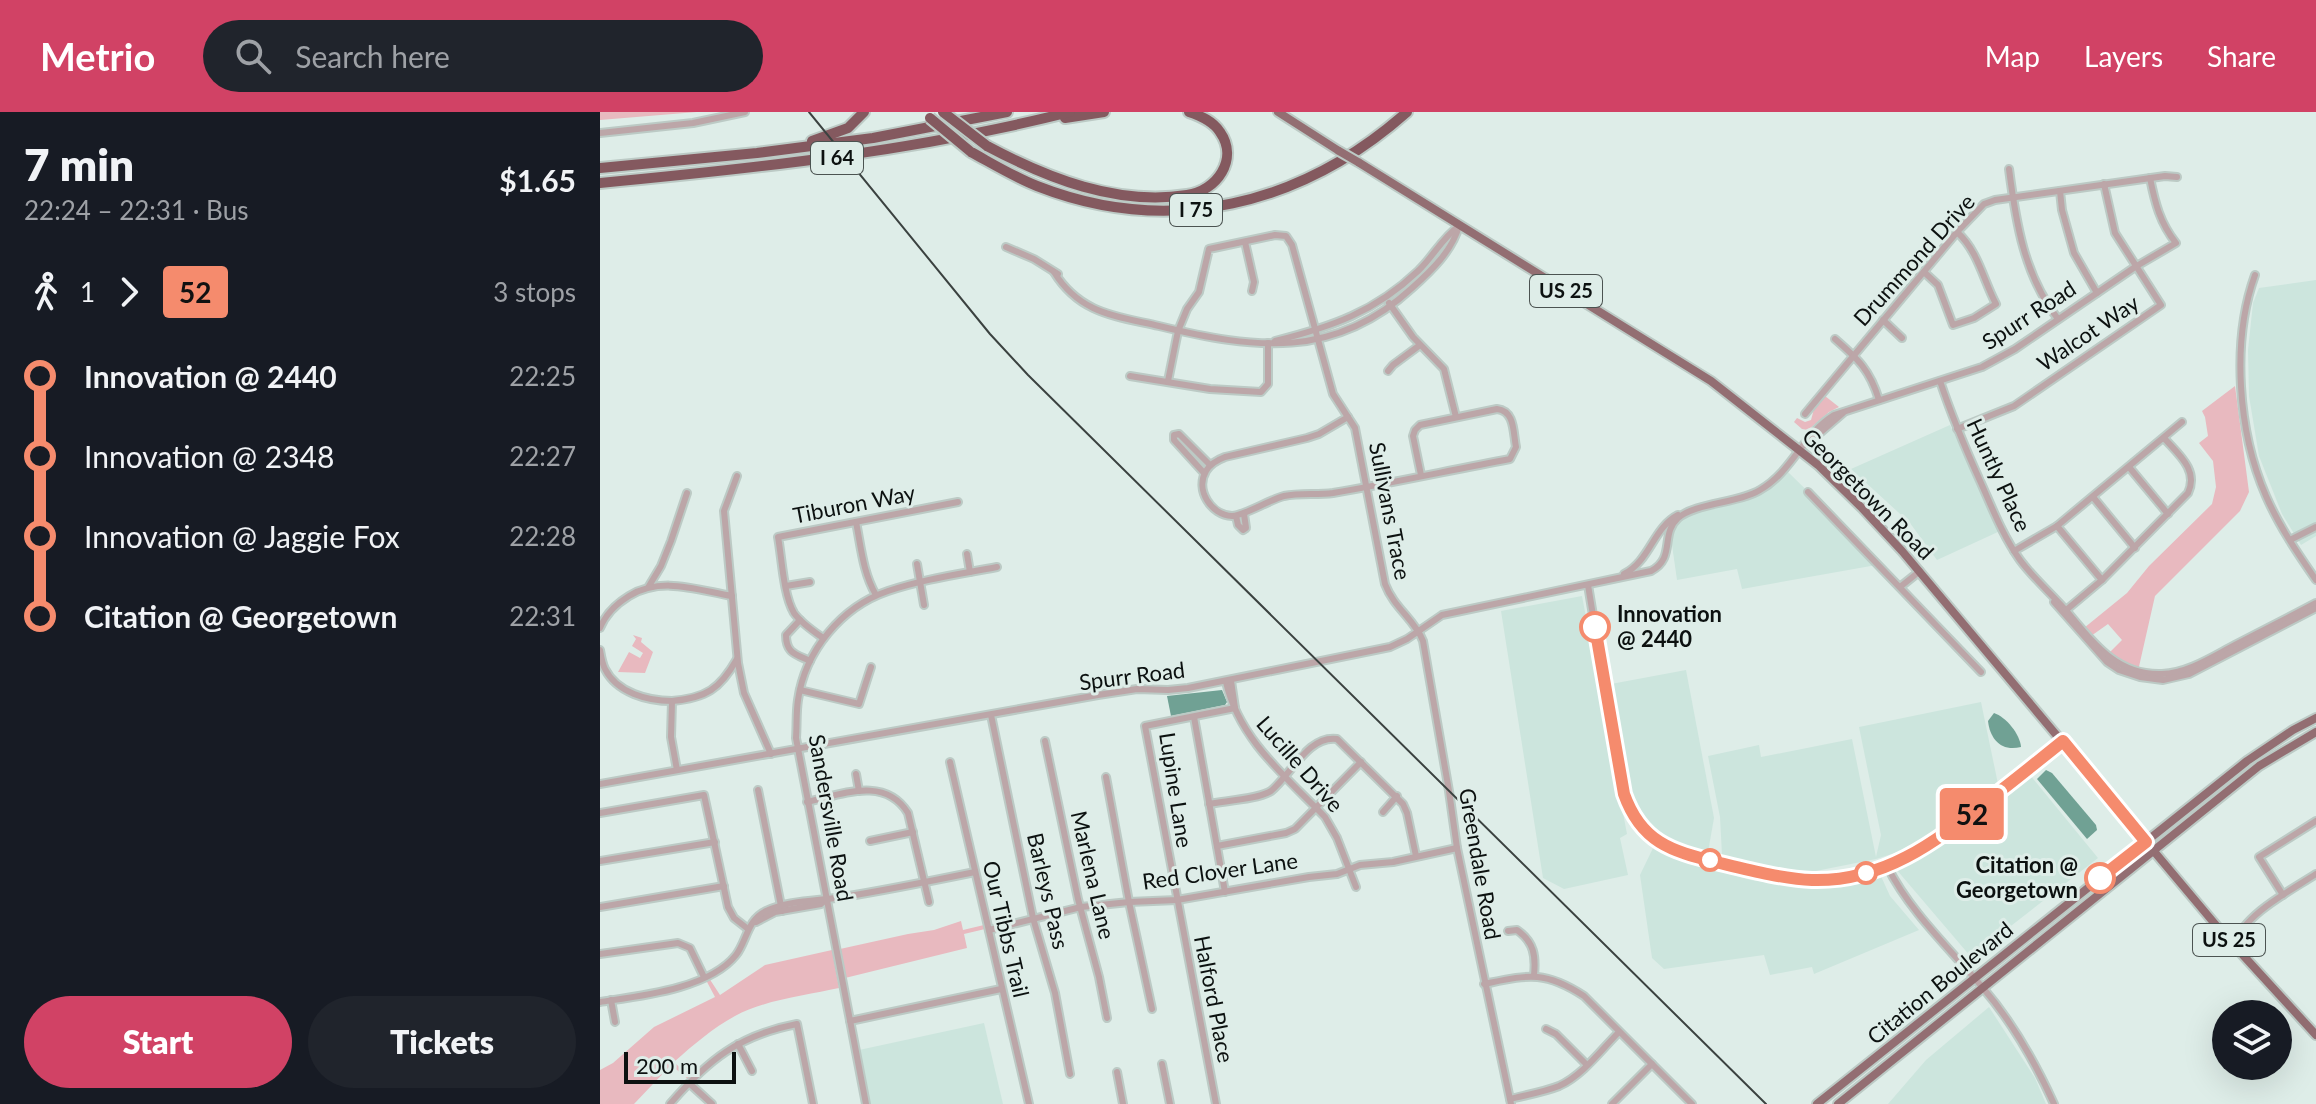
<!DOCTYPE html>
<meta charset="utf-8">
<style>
:root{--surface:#171b24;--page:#20242c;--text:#f1f3f6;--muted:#9ea1a6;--accent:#d14265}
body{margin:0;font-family:Lato,sans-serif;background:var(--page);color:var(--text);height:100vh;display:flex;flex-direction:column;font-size:30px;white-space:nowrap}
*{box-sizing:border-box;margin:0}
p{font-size:26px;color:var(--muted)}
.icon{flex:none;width:44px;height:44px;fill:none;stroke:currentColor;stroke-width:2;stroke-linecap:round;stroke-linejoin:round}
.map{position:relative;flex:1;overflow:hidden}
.details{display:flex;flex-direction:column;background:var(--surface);width:600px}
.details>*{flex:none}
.badge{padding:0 16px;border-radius:6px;font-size:28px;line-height:52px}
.fabs{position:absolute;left:1612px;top:888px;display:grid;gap:16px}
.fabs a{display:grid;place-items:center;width:80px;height:80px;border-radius:50%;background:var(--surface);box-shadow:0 8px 32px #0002;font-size:40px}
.scale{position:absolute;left:24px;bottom:20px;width:112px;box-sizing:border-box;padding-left:8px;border:4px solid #0c1110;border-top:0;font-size:22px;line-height:28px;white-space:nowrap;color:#0c1110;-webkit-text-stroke:6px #deede8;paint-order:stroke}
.map>.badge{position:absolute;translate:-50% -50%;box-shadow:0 0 0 4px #fff}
.legs{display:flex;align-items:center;gap:12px;height:88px;padding:0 24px;font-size:26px}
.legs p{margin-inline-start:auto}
.head{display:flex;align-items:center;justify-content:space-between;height:136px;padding:0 24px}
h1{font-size:44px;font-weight:800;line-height:60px}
.primary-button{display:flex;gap:16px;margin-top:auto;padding:16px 24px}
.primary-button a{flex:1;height:92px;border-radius:48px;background:var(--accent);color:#fff;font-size:32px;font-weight:800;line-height:92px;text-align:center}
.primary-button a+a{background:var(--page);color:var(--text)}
ul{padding:0 24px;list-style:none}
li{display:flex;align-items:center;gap:28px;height:80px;font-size:30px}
li i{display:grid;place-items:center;width:12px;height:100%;margin:0 10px;background:currentColor}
li i::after{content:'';width:20px;height:20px;margin:-10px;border:6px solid;border-radius:50%;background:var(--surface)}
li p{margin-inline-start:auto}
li:first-child i{background:linear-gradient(#0000 50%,currentColor 0)}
li:last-child i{background:linear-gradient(currentColor 50%,#0000 0)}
header{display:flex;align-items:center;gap:48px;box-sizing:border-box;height:112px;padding:0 40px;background:var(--accent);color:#fff}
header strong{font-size:38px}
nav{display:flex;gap:44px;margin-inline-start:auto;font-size:28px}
.search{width:560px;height:72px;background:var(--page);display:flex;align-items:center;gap:20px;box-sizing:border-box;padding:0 28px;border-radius:44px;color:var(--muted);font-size:30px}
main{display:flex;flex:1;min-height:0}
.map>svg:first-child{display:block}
</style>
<header>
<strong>Metrio</strong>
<div class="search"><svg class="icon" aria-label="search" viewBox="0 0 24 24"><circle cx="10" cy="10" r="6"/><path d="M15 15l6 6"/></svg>Search here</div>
<nav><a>Map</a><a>Layers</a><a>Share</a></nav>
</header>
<main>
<section class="details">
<div class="head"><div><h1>7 min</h1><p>22:24 – 22:31 · Bus</p></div><b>$1.65</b></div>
<div class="legs"><svg class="icon" aria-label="walk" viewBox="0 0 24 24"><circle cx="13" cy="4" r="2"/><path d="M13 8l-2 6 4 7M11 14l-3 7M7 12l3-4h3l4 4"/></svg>1<svg class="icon" aria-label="forward" viewBox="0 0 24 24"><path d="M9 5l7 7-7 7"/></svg><b class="badge" style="background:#f58b6d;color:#111">52</b><p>3 stops</p></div>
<ul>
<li><i style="color:#f58b6d"></i><b>Innovation @ 2440</b><p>22:25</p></li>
<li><i style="color:#f58b6d"></i><span>Innovation @ 2348</span><p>22:27</p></li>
<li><i style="color:#f58b6d"></i><span>Innovation @ Jaggie Fox</span><p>22:28</p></li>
<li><i style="color:#f58b6d"></i><b>Citation @ Georgetown</b><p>22:31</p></li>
</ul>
<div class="primary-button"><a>Start</a><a>Tickets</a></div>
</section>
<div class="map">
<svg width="1716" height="992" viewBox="0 0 1716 992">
<rect width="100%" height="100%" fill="#deede8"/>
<g fill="#cce5dd">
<path d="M1716 168V424L1701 433 1682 402 1659 344 1649 284 1648 238 1653 191 1659 176Z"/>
<path d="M1350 313 1400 419 1337 448 1310 411 1251 357Z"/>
<path d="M1188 360 1282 452 1142 477 1137 457 1077 468 1071 426 1077 411 1090 401 1139 391 1158 383 1174 373Z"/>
<path d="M982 484 1027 722 1020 726 1028 763 964 777 943 766 901 499Z"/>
<path d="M1086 558 1114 706 1108 740 1071 730 1048 714 1034 693 1029 680 1011 572Z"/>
<path d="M1381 590 1398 672 1330 723 1298 740 1276 747 1211 760 1169 757 1122 743 1120 705 1108 644 1159 633 1161 645 1252 627 1276 745 1281 723 1259 615Z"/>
<path d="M1430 663 1498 746 1371 845 1296 757 1333 738Z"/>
<path d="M1054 734 1072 746 1151 768 1197 775 1244 770 1280 762 1290 784 1319 818 1214 862 1212 855 1170 863 1164 843 1064 857 1052 846 1040 763Z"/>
<path d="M1389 895 1435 966 1446 992H1288L1326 948Z"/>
<path d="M384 911 403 992H270L259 938Z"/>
</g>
<g fill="#e8b9bf">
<path d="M0 0H97L0 8Z"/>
<path d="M1635 274 1649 380 1640 399 1555 484 1538 559 1508 542 1522 528 1508 512 1491 524 1484 516 1527 481 1549 454 1612 392 1616 375 1613 349 1599 331 1608 324 1605 305 1602 299Z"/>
<path d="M1225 284 1239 295 1229 300 1208 318 1202 317 1194 310 1197 306 1205 310 1211 308 1214 297Z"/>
<path d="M33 523 42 526 41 530 53 540 45 561 18 560 29 540 40 546 43 541 32 534 36 527Z"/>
<path d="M361 809 363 818 384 813 385 817 364 822 367 836 245 866 240 837 308 822 334 818Z"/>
<path d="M232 838 239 876C207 883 164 888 135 904 113 916 93 933 74 950L90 965 88 967 71 953 34 992H0V958L13 951 54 915 115 885 106 868 109 866 120 883 165 853Z"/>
</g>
<g fill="#70a194">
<path d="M622 578 627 590 625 593 571 604 567 584Z"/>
<path d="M1394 601C1406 605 1420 622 1421 635 1401 640 1390 627 1388 609Z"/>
<path d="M1446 658 1452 661 1496 713 1497 718 1487 727 1437 667Z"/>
</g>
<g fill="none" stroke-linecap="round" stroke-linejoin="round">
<defs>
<g id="minor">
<path d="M0 21 93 11 145 0"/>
<path d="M1409 57C1416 111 1424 163 1458 207"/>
<path d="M1460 79 1462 98 1474 141 1497 181"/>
<path d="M645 130 654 170 652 179"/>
<path d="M406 135 434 147 458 162"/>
<path d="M454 160C480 202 516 204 559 214 654 237 734 248 812 176 831 159 852 139 859 114"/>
<path d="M1324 160 1338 173 1353 213 1374 206 1396 192C1383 167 1378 139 1357 120"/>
<path d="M1655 163C1631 230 1638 320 1666 384 1679 414 1698 442 1716 468"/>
<path d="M789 191 813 225 844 257 856 305"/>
<path d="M1283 208 1302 226"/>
<path d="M1235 227C1258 247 1270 258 1279 288"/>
<path d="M675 229C731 215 775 200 818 159 833 145 842 126 859 114"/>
<path d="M788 259 793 253 820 233"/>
<path d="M530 264 610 277 661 280 668 272V231"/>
<path d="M568 269 578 219 587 197 599 180 609 137 675 123 686 124 692 133 733 282 755 316 785 472C794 496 815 508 823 529L849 679 857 736 911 992"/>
<path d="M1340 269C1352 305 1366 338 1381 371 1393 398 1403 424 1420 448 1434 467 1453 483 1469 502 1494 532 1518 564 1562 562 1588 561 1612 545 1635 533 1662 519 1689 505 1716 491"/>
<path d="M1205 302 1357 120 1384 92 1395 88 1565 64 1577 65"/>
<path d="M748 305 719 322 707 326 625 345C617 348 610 352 606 359 595 378 611 403 632 404 643 404 669 388 684 384 700 381 717 383 733 381 792 371 851 358 910 347L916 335C913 320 915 299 897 297L820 313 815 318 813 324 821 363"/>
<path d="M1357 317 1414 294 1561 193 1515 121 1504 72"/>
<path d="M1206 333 1243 301"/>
<path d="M1529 355 1568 402"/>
<path d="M604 361 574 328V323L579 322 610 353"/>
<path d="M137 364 124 399 138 551 144 581 171 642"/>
<path d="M1208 380 1381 560"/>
<path d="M1493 385 1535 436"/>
<path d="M636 404 638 413 643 418 646 416 644 402"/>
<path d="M256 410C261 435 263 461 276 483"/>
<path d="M1457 414 1502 468"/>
<path d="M1690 428 1716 415"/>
<path d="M1414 439 1457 414 1582 310"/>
<path d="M367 442 370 460"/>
<path d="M317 452 324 493"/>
<path d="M1024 462C1050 449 1053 416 1078 403"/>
<path d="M988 473 1018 655C1021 670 1023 688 1031 701 1048 732 1081 741 1112 749 1141 756 1184 768 1214 768 1286 768 1333 732 1387 690 1412 670 1437 650 1463 629"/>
<path d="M49 474 61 454 71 429 87 381"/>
<path d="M186 474 210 470"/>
<path d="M1300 475 1320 459"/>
<path d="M1454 490 1507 550 1519 558 1540 565 1563 568 1589 562 1716 496"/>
<path d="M1465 499 1502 468 1588 381C1599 358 1578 342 1564 326"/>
<path d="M200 508 186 523C186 541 195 542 210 549"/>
<path d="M0 516C6 501 16 492 29 484 62 464 97 478 132 484"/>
<path d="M223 526C213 519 201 511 194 501 183 482 182 446 178 425L358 390"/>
<path d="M0 538C1 544 2 551 5 557 17 581 48 589 72 589"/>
<path d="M631 569 635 596"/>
<path d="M626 570C639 627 685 664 725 705L737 726 756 775"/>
<path d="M200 578 259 592 271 555"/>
<path d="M391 603 433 806 455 881 470 962"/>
<path d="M594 605 625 780"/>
<path d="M445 629 478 787 499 865 507 906"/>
<path d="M350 650 429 992"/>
<path d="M77 658 71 625 72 589C106 586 120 577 137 547"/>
<path d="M256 662 259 679"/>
<path d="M506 665 529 790 552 897"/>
<path d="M0 672 498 583 537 577 568 578 588 576 790 535 807 527 842 503 1051 459C1076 446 1060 422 1078 406 1095 391 1139 391 1160 378 1192 360 1203 322 1234 303L1382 255 1415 237 1535 155 1576 131C1560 111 1555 91 1550 66"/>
<path d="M158 678 182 799"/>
<path d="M207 690C243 682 285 664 308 701L329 790"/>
<path d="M609 692C624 689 659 687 671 679 691 663 708 623 737 627L803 692 807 701 816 744"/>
<path d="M783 700 797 684"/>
<path d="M0 701 104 683 128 795 134 806 148 817"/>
<path d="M270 729 313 720"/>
<path d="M617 734 686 721 695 717 761 650"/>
<path d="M0 749 115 730"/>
<path d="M1287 754C1310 800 1350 837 1383 876 1413 911 1435 950 1454 992"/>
<path d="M1683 783 1659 745 1716 709"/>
<path d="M0 795 124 774"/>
<path d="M156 810 175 800 221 792 227 787"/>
<path d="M389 818 481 795 529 790 577 788 709 765 737 762 760 753 793 750 857 736"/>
<path d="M908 819 917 818C934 830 936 844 934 863"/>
<path d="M1634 833C1644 802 1690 779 1716 762"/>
<path d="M0 842 78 831 90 836 104 865"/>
<path d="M884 872C928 863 944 858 984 884L1092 992"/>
<path d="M11 888 15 910"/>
<path d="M0 890C40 884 109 877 136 843 147 829 147 808 166 799 189 788 218 789 243 785 287 778 331 769 375 760"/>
<path d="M250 909 401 877"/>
<path d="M946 917 956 922 987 953"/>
<path d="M138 932 152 959"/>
<path d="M562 952 570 992"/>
<path d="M517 960 523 992"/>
<path d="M89 971 112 992"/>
<path d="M910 987C926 983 944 980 959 974 983 963 1001 938 1019 920"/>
<path d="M70 992C108 948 139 923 197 912L213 992"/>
<path d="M266 992 196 626C197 613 196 601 198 588 205 539 241 495 288 479 323 467 361 462 397 455"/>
<path d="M616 992 545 614 635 596"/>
<path d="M1012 992 1052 952"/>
</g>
<g id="major">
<path d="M678 0 739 39"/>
<path d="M758 50 1111 269 1218 353 1262 396 1302 439 1620 818 1716 923"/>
<path d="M1217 992 1647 649 1693 618 1716 606"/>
<path d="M1238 992 1659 654 1716 620"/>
</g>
<g id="highway">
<path d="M465 6 504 0"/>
<path d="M212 29 248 16 264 0"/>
<path d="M387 34C447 66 517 94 587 83 617 79 639 47 620 20 613 9 601 4 589 0"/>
<path d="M371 40C393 52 414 65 437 74 570 126 702 93 807 0"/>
<path d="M0 56 157 41 273 26 407 0"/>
<path d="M0 71C159 56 315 39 470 0"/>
</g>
</defs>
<use href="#minor" stroke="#bccac5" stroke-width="10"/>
<use href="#major" stroke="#bccac5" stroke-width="12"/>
<use href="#highway" stroke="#bccac5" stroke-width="14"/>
<use href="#minor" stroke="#bca6a8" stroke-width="6"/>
<use href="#major" stroke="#936e72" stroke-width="8"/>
<use href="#highway" stroke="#84595f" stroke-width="10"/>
<path stroke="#3b4240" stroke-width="2" d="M209 0 390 222 428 263 1166 992"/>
<defs>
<path id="major-bridge" d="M739 39 758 50"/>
<g id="highway-bridge">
<path d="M343 0 387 34"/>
<path d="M330 6 371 40"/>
</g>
</defs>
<use href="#major-bridge" stroke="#bccac5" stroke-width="12" stroke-linecap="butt"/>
<use href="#highway-bridge" stroke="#bccac5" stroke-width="14" stroke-linecap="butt"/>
<use href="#major-bridge" stroke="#936e72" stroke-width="8"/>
<use href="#highway-bridge" stroke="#84595f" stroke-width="10"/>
</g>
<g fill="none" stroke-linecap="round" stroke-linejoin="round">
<defs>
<path id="line-1" d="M995 515 1024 682C1041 730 1071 739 1116 750 1145 757 1183 767 1212 768 1283 770 1334 731 1386 690 1412 670 1437 650 1463 629L1546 730 1500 766"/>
</defs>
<use href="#line-1" stroke="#fff" stroke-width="18"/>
<use href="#line-1" stroke="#f58b6d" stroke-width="12"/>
</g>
<g fill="#fff" stroke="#f58b6d" stroke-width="4">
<circle cx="995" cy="515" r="14"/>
<circle cx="1110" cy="748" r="10"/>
<circle cx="1266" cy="761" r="10"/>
<circle cx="1500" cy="766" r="14"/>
</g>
<g text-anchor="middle" stroke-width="6" stroke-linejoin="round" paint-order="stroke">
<g fill="#deede8" stroke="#4b5351" stroke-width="2">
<rect x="211" y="30" width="52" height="32" rx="6"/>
<rect x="570" y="82" width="52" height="32" rx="6"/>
<rect x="930" y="163" width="72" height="32" rx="6"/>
<rect x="1593" y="812" width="72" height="32" rx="6"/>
</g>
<g font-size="20" font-weight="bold" fill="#0c1110">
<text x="237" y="53">I 64</text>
<text x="596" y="105">I 75</text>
<text x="966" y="186">US 25</text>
<text x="1629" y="835">US 25</text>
</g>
<g font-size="22" fill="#0c1110" stroke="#deede8">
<text transform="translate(1314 148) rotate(-48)" y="8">Drummond Drive</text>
<text transform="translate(1429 203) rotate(-33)" y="8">Spurr Road</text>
<text transform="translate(1488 221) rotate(-34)" y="8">Walcot Way</text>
<text transform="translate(1399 363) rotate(65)" y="8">Huntly Place</text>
<text transform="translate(1268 382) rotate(45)" y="8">Georgetown Road</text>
<text transform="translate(254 392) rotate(-11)" y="8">Tiburon Way</text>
<text transform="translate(790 399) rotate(79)" y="8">Sullivans Trace</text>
<text transform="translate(532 564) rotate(-7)" y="8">Spurr Road</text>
<text transform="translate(700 652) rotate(49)" y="8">Lucille Drive</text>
<text transform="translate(576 678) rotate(81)" y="8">Lupine Lane</text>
<text transform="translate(231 706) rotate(80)" y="8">Sandersville Road</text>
<text transform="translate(880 752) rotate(80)" y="8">Greendale Road</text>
<text transform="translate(620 759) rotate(-8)" y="8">Red Clover Lane</text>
<text transform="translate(493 763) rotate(77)" y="8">Marlena Lane</text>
<text transform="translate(448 779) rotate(77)" y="8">Barleys Pass</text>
<text transform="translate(406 817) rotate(77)" y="8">Our Tibbs Trail</text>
<text transform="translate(1340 871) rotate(-39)" y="8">Citation Boulevard</text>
<text transform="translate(614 887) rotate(79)" y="8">Halford Place</text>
</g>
<g font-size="22" font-weight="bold" fill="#0c1110" stroke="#deede8" text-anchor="start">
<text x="1017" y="510">Innovation<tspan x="1017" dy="25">@ 2440</tspan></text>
<text x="1478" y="761" text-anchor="end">Citation @<tspan x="1478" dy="25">Georgetown</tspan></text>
</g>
</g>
</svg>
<div class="fabs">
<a><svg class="icon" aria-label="layers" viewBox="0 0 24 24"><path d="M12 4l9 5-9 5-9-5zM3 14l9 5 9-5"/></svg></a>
</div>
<div class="scale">200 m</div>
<b class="badge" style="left:1372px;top:702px;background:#f58b6d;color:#111">52</b>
</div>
</main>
